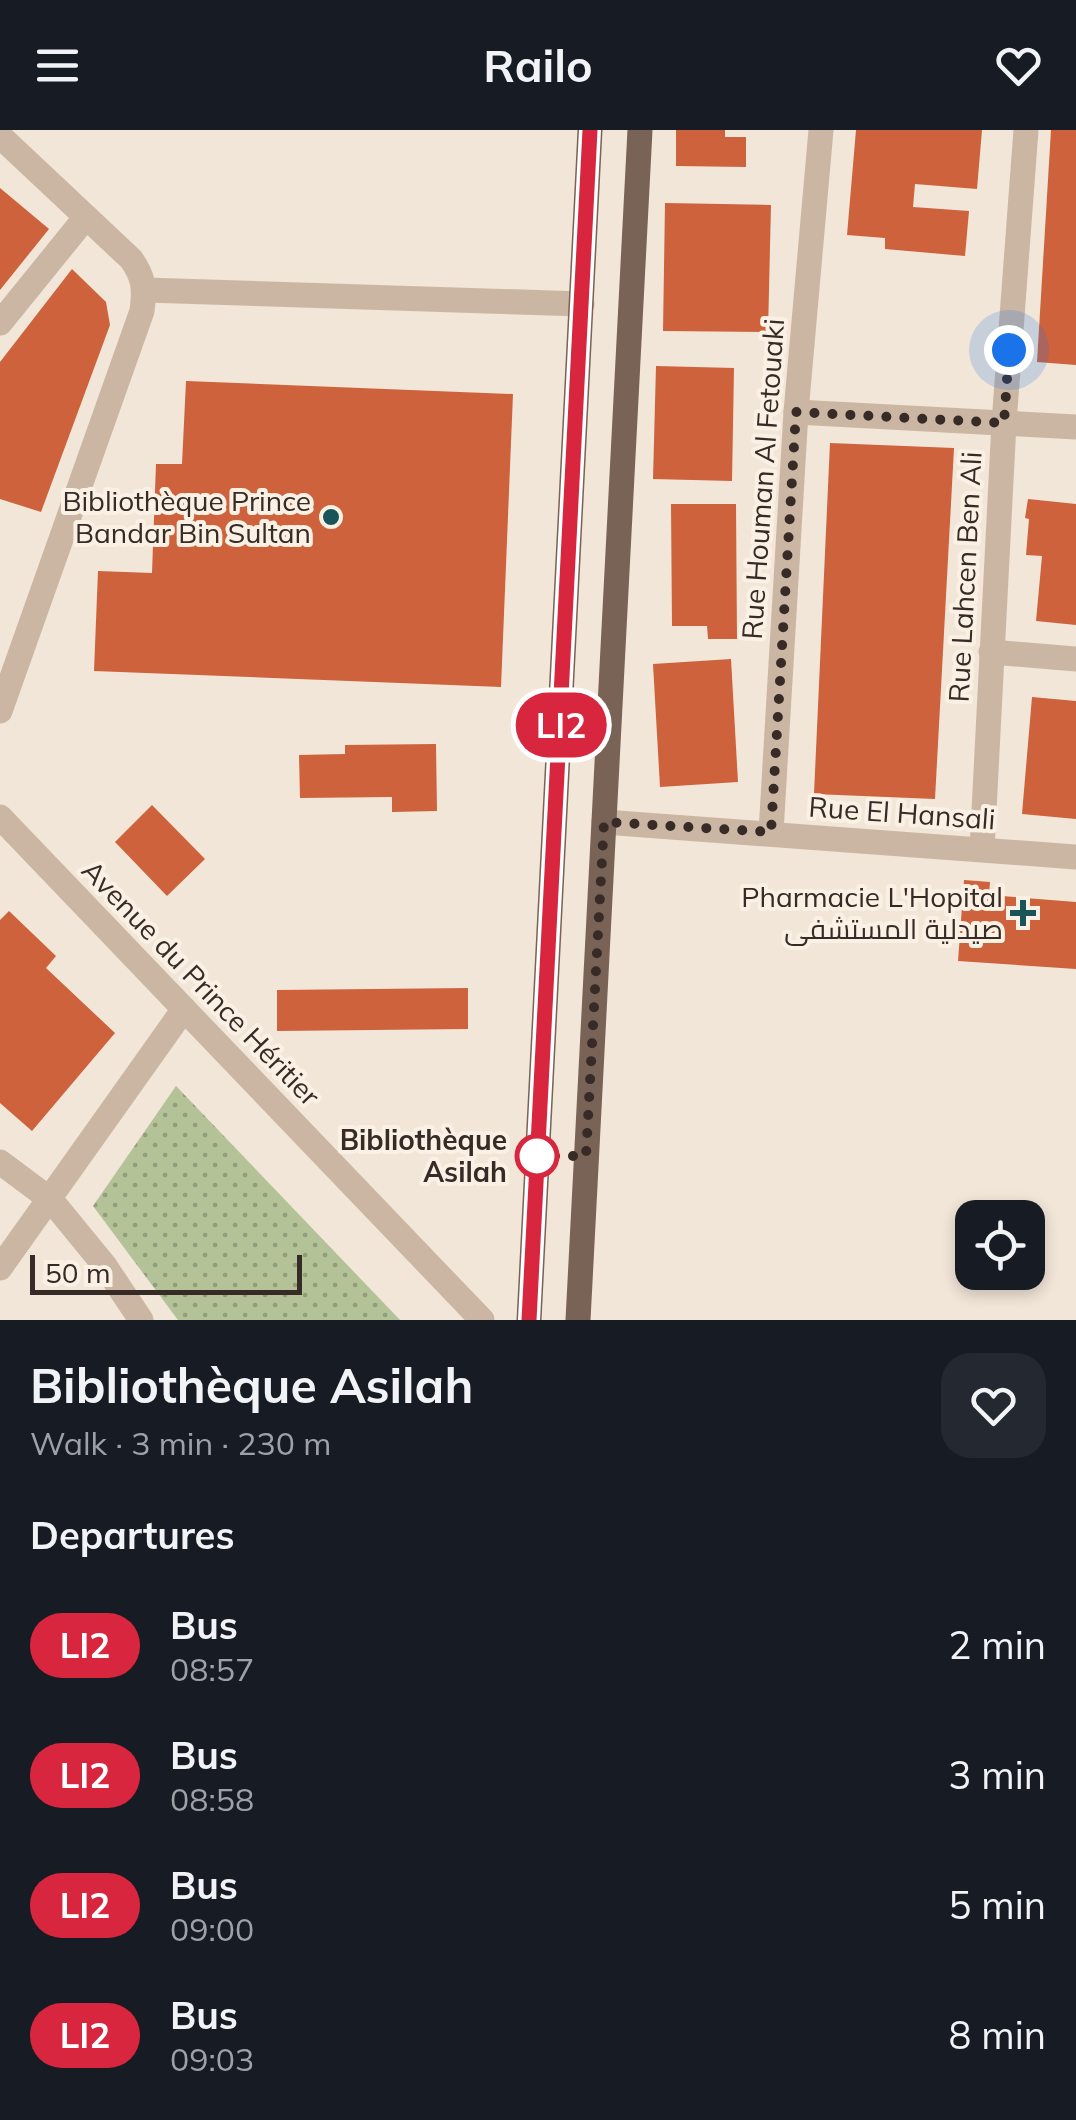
<!DOCTYPE html>
<meta charset="utf-8">
<style>
:root{--surface:#171b24;--page:#242831;--text:#f1f3f6;--muted:#9ea1a6}
body{margin:0;font-family:Mulish,Cairo,sans-serif;background:var(--page);color:var(--text);height:100vh;display:flex;flex-direction:column;font-size:38px;white-space:nowrap}
*{box-sizing:border-box;margin:0}
p{font-size:32px;color:var(--muted)}
.icon{flex:none;width:55px;height:55px;fill:none;stroke:currentColor;stroke-width:2;stroke-linecap:round;stroke-linejoin:round}
.map{position:relative;height:1190px;overflow:hidden}
.sheet{display:flex;flex-direction:column;background:var(--surface);flex:1}
.sheet>*{flex:none}
.badge{padding:0 20px;border-radius:32px;font-size:35px;line-height:65px}
.tools{position:absolute;left:955px;top:1070px;display:grid;gap:20px}
.tools a{display:grid;place-items:center;width:90px;height:90px;border-radius:20px;background:var(--surface);box-shadow:0 5px 15px #0003;font-size:50px}
.scale{position:absolute;left:30px;bottom:25px;width:272px;box-sizing:border-box;padding-left:10px;border:5px solid #362b26;border-top:0;font-size:28px;line-height:35px;white-space:nowrap;color:#362b26;-webkit-text-stroke:8px #faf1e4;paint-order:stroke}
.you{position:absolute;width:50px;height:50px;margin:-25px;border:8px solid #fff;border-radius:50%;background:#1a73e8;box-shadow:0 0 0 15px #1a73e833}
.map>.badge{position:absolute;translate:-50% -50%;box-shadow:0 0 0 5px #fff}
h2{padding:0 30px;font-size:38px;line-height:90px}
.round{display:grid;place-items:center;flex:none;width:105px;height:105px;border-radius:30px;background:var(--page)}
.summary{display:flex;align-items:center;justify-content:space-between;height:170px;padding:0 30px}
h1{font-size:48px;font-weight:700;line-height:75px}
ul{padding:0;list-style:none}
li{display:flex;align-items:center;gap:30px;height:130px;padding:0 30px}
li div{flex:1}
li b{display:block;font-size:38px}
li em{font-style:normal}
li .badge{min-width:110px;font-weight:700;text-align:center}
header{display:flex;justify-content:space-between;align-items:center;height:130px;padding:0 30px;background:var(--surface);font-size:45px;font-weight:700}
.map>svg:first-child{display:block}
</style>
<header><svg class="icon" aria-label="menu" viewBox="0 0 24 24"><path d="M4 6h16M4 12h16M4 18h16"/></svg>Railo<svg class="icon" aria-label="heart" viewBox="0 0 24 24"><path d="M12 20l-8-8c-3-5 5-10 8-4 3-6 11-1 8 4z"/></svg></header>
<div class="map">
<svg width="1076" height="1190" viewBox="0 0 1076 1190">
<defs>
<pattern id="green-dots" width="8" height="8" patternUnits="userSpaceOnUse" patternTransform="scale(2.5)"><rect width="8" height="8" fill="#b3c297"/><path d="M2 2h.1M6 6h.1" fill="none" stroke="#929e7b" stroke-width="1.8" stroke-linecap="round"/></pattern>
</defs>
<rect width="100%" height="100%" fill="#f2e6d8"/>
<path fill="url(#green-dots)" d="M176 956 400 1190H178L93 1076Z"/>
<g fill="#cd623c">
<path d="M676 0H725V7H746V37L676 36Z"/>
<path d="M856 0H982L977 59 915 54 913 77 969 81 965 126 885 119V108L847 105Z"/>
<path d="M1051 0H1076V235L1037 232Z"/>
<path d="M0 58 49 99 0 160Z"/>
<path d="M665 73 771 75 768 202 663 201Z"/>
<path d="M72 139 106 172 110 195 41 382 0 369V232Z"/>
<path d="M656 236 734 238 732 351 653 349Z"/>
<path d="M186 251 513 264 501 557 94 541 98 441 152 443 156 334H182Z"/>
<path d="M830 313 954 318 935 669 814 664Z"/>
<path d="M1028 369 1076 374V495L1036 491 1042 426 1026 425 1029 389 1025 388Z"/>
<path d="M671 374H736L737 509H708L707 496H672Z"/>
<path d="M731 529 738 652 660 657 653 534Z"/>
<path d="M1032 567 1076 571V689L1022 684Z"/>
<path d="M436 614 437 681 392 682V667L300 668 299 625 345 624V615Z"/>
<path d="M152 675 205 729 167 766 115 712Z"/>
<path d="M964 750 990 752 989 765 1076 772V839L958 831Z"/>
<path d="M9 781 56 826 46 838 115 903 32 1001 0 973V790Z"/>
<path d="M468 858V899L277 901V860Z"/>
</g>
<g fill="none" stroke-linecap="round" stroke-linejoin="round">
<g stroke="#cbb6a3" stroke-width="25">
<path d="M0 6 131 129C144 147 145 159 142 181L0 581"/>
<path d="M145 160 582 174"/>
<path d="M0 193 86 87"/>
<path d="M796 282 1076 297"/>
<path d="M991 522 1076 529"/>
<path d="M0 687 482 1190"/>
<path d="M604 692 1076 727"/>
<path d="M771 702 796 282 821 0"/>
<path d="M982 719 1004 293 1026 0"/>
<path d="M0 1032 51 1070 105 1136 141 1190"/>
<path d="M0 1138 184 879"/>
</g>
<g stroke="#796256" stroke-width="25">
<path d="M529 1190 590 0"/>
<path d="M578 1190 640 0"/>
</g>
</g>
<g fill="none" stroke-linecap="round" stroke-linejoin="round">
<defs>
<path id="line" d="M529 1190 590 0"/>
</defs>
<use href="#line" stroke="#fff" stroke-width="22"/>
<use href="#line" stroke="#d7263d" stroke-width="15"/>
<path stroke="#362b26" stroke-width="10" stroke-dasharray="0 18" d="M537 1026H586L604 692 771 702 796 282 1004 293 1009 220"/>
</g>
<g fill="#195459" stroke="#faf1e4" stroke-width="4">
<circle cx="331" cy="387" r="10"/>
<path d="M1018 768h10v10h10v10h-10v10h-10v-10h-10v-10h10z"/>
</g>
<circle fill="#fff" stroke="#d7263d" stroke-width="5" cx="537" cy="1026" r="20"/>
<g text-anchor="middle" stroke-width="8" stroke-linejoin="round" paint-order="stroke">
<g font-size="28" fill="#362b26" stroke="#faf1e4">
<text transform="translate(763 349) rotate(-86)" y="10">Rue Houman Al Fetouaki</text>
<text transform="translate(965 447) rotate(-87)" y="10">Rue Lahcen Ben Ali</text>
<text transform="translate(902 683) rotate(4)" y="10">Rue El Hansali</text>
<text transform="translate(201 853) rotate(46)" y="10">Avenue du Prince Héritier</text>
</g>
<g font-size="28" fill="#362b26" stroke="#faf1e4" text-anchor="end">
<text x="311" y="381">Bibliothèque Prince<tspan x="311" dy="32">Bandar Bin Sultan</tspan></text>
<text x="1003" y="777">Pharmacie L'Hopital<tspan x="1003" dy="32">صيدلية المستشفى</tspan></text>
</g>
<g font-size="28" font-weight="bold" fill="#362b26" stroke="#faf1e4" text-anchor="end">
<text x="507" y="1020">Bibliothèque<tspan x="507" dy="32">Asilah</tspan></text>
</g>
</g>
</svg>
<div class="tools">
<a><svg class="icon" aria-label="locate" viewBox="0 0 24 24"><circle cx="12" cy="12" r="6"/><path d="M12 2v4M12 18v4M2 12h4M18 12h4"/></svg></a>
</div>
<div class="scale">50 m</div>
<div class="you" style="left:1009px;top:220px"></div>
<b class="badge" style="left:561px;top:595px;background:#d7263d;color:#fff">LI2</b>
</div>
<section class="sheet">
<div class="summary"><div><h1>Bibliothèque Asilah</h1><p>Walk · 3 min · 230 m</p></div><a class="round"><svg class="icon" aria-label="heart" viewBox="0 0 24 24"><path d="M12 20l-8-8c-3-5 5-10 8-4 3-6 11-1 8 4z"/></svg></a></div>
<h2>Departures</h2>
<ul>
<li><span class="badge" style="background:#d7263d;color:#fff">LI2</span><div><b>Bus</b><p>08:57</p></div><em>2 min</em></li>
<li><span class="badge" style="background:#d7263d;color:#fff">LI2</span><div><b>Bus</b><p>08:58</p></div><em>3 min</em></li>
<li><span class="badge" style="background:#d7263d;color:#fff">LI2</span><div><b>Bus</b><p>09:00</p></div><em>5 min</em></li>
<li><span class="badge" style="background:#d7263d;color:#fff">LI2</span><div><b>Bus</b><p>09:03</p></div><em>8 min</em></li>
</ul>
</section>
